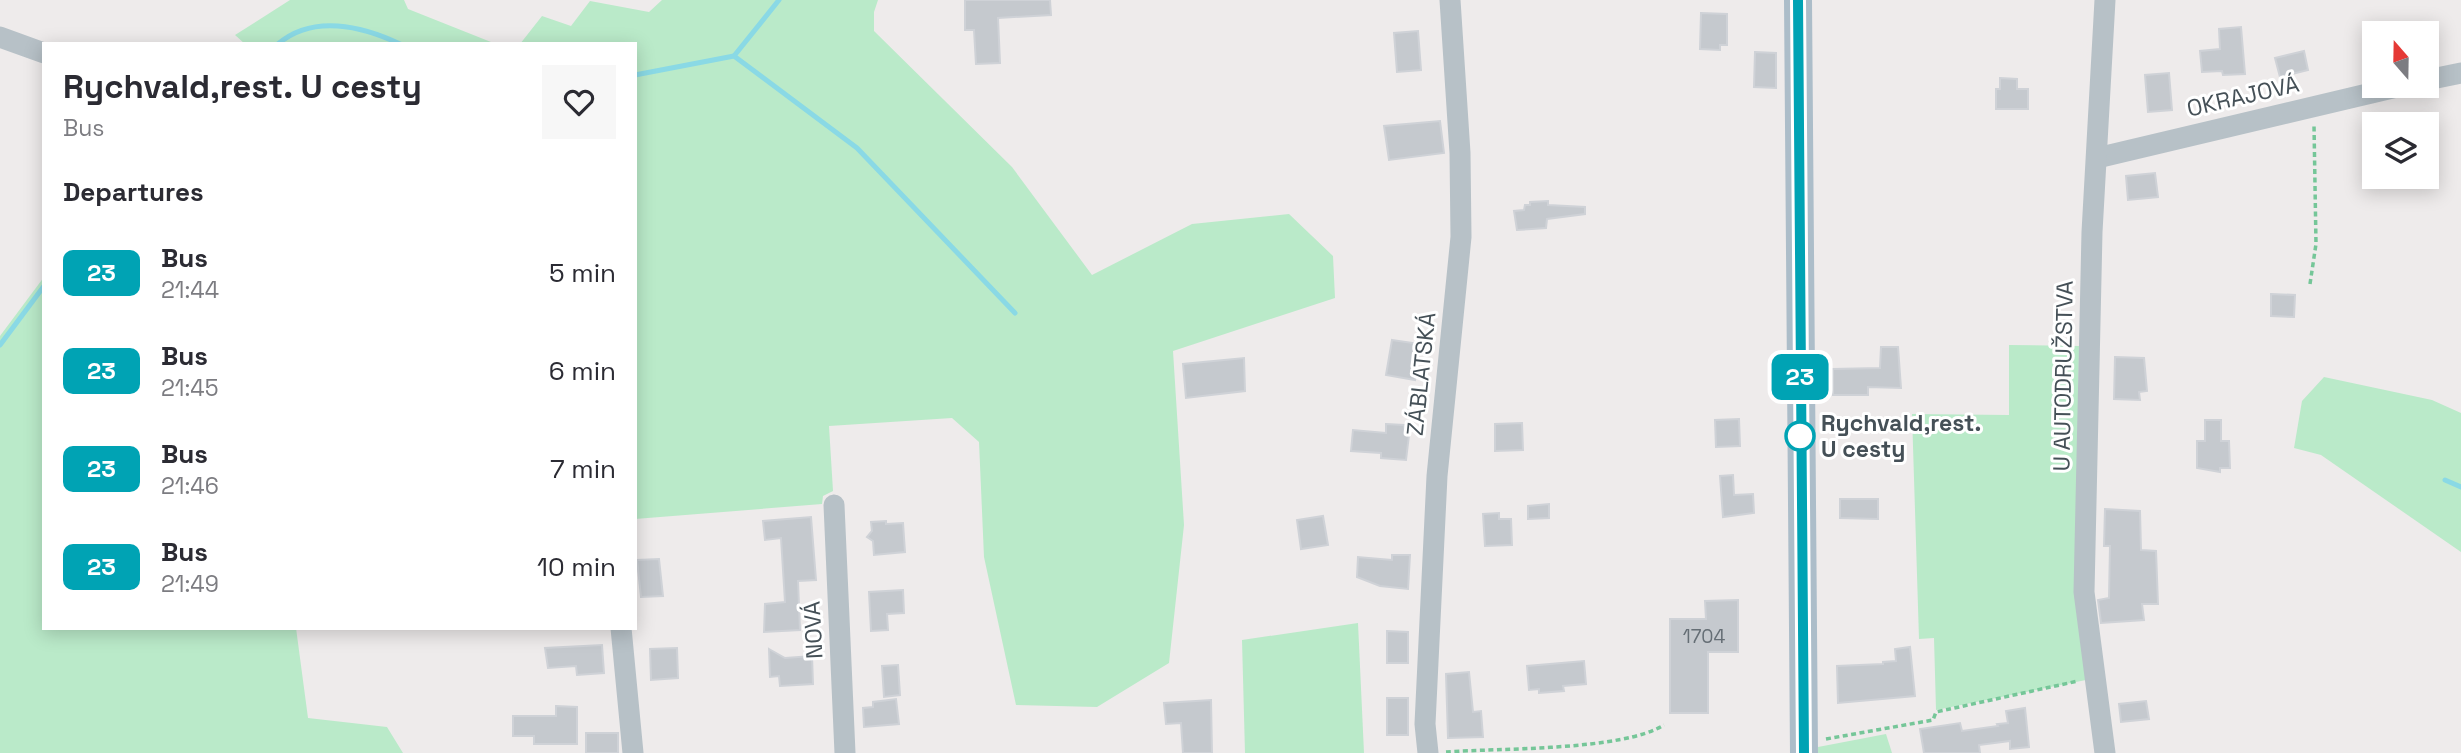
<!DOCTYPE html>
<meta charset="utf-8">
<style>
:root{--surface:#fff;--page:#f7f7f7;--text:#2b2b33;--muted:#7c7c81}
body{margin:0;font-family:"Space Grotesk",sans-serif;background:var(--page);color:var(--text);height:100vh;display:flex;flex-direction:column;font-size:26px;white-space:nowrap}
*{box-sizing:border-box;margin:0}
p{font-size:23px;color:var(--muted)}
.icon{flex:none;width:38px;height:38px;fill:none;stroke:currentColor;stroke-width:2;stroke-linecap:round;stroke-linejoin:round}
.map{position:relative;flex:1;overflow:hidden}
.sheet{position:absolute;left:42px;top:42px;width:595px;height:588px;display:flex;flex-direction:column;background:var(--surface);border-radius:0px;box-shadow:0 4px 18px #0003}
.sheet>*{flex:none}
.badge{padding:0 14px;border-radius:10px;font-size:24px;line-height:46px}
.needle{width:46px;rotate:340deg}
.buttons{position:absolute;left:2362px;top:21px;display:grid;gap:14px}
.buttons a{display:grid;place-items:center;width:77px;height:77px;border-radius:0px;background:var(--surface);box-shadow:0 4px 18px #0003;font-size:35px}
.map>.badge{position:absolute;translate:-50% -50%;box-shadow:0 0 0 4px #fff}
h2{padding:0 21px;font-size:26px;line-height:63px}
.round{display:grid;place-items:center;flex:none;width:74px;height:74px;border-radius:0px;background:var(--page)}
.headline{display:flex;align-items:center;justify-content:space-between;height:119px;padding:0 21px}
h1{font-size:33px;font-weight:600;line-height:52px}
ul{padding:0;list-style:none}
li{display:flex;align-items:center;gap:21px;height:98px;padding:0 21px}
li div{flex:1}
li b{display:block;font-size:26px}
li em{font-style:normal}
li .badge{min-width:77px;font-weight:700;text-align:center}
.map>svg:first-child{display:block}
</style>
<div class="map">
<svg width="2461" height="753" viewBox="0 0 2461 753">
<rect width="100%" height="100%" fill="#eeebeb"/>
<g fill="#baeac9">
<path d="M290 0H404L408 9 496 44H245L235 35Z"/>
<path d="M662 0H878L874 12V31L1012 167 1092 275 1192 224 1289 214 1333 256 1335 298 1173 351 1184 525 1169 663 1097 707 1016 705 984 557 979 442 952 418 829 426 833 491 823 496 822 504 635 519V44H520L542 16 571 26 590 1 649 12Z"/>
<path d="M44 277V628H296L308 718 387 727 403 753H0V336Z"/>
<path d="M2009 345 2079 346 2076 599 2086 680 1936 710 1934 638 1919 639 1912 414 2009 415Z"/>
<path d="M2324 377 2432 400 2461 413V552L2321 455 2294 448 2302 401Z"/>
<path d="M1358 623 1364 753H1245L1242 640Z"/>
<path d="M1886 734 1892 753H1818V747Z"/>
</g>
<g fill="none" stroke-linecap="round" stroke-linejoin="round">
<g stroke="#8ad9e5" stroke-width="5">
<path d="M278 44C313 14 362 26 400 44"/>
<path d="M734 56 857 148 1015 313"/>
<path d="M635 75 734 56 779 0"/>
<path d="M0 345 44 286"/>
<path d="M2445 480 2461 487"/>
</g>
</g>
<g fill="#c5c9ce" stroke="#cfd2d7" stroke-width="2">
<path d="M965 0H1050L1051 15 998 18 1000 63 976 64 974 30H965Z"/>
<path d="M1701 13 1727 14V45H1720V50L1700 49Z"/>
<path d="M2241 27 2245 74 2223 75 2222 71 2202 72 2200 51 2220 49 2219 29Z"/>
<path d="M1418 31 1421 70 1397 72 1394 33Z"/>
<path d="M2304 51 2308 70 2280 77 2275 58Z"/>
<path d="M1755 52 1776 53V88L1754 87Z"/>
<path d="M2169 73 2172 110 2148 112 2145 75Z"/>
<path d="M2000 78 2017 79V89H2028V109H1996V89H2000Z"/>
<path d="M1440 121 1444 153 1389 160 1384 126Z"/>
<path d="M2155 173 2158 197 2128 200 2126 176Z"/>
<path d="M1548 201V205L1585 207V214L1547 219 1546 228 1517 230 1514 211 1524 210 1525 205H1530V202Z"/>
<path d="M2271 294 2295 295 2294 317 2271 316Z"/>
<path d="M1392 340 1420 344 1415 380 1386 375Z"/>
<path d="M1881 347H1898L1901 388 1868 387V395H1833V369L1880 368Z"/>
<path d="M2115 357 2144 358 2147 391 2139 392 2140 400 2114 399Z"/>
<path d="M1244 358 1245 391 1186 398 1183 364Z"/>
<path d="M1739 419 1740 446 1716 447 1715 420Z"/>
<path d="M2205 420H2221V441H2229L2230 468H2220V472L2197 468V441H2205Z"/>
<path d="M1522 423 1523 450 1495 451V424Z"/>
<path d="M1386 424 1404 425 1405 433 1409 435 1406 460 1381 458V453L1351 451 1353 430 1386 433Z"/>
<path d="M1733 475 1734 495 1753 494 1754 513 1723 517 1720 476Z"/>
<path d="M1840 499H1878V519L1840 518Z"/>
<path d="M1549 504V518L1528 519V506Z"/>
<path d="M2105 509 2140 511 2141 550 2156 551 2158 604H2142L2144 620 2101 623 2098 600 2109 598 2110 546H2104Z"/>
<path d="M1499 513V519H1511L1512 545 1485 546 1483 514Z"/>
<path d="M1323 516 1328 545 1301 549 1297 520Z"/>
<path d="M811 517 816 580 798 581 800 630 764 632 765 604 785 602 781 538 765 540 763 521Z"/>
<path d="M886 521V524L903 523 905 552 874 555 873 541 867 537 872 531 871 522Z"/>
<path d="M1392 555H1410L1408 589 1380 586 1357 577 1358 557 1392 560Z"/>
<path d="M659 559 663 596 641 597 637 560Z"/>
<path d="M903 590 904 613 887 614 888 630 871 631 869 592Z"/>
<path d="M1738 600V652H1708V713H1670V619H1706L1705 601Z"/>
<path d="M1387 631 1408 632V663H1387Z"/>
<path d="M602 645 604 673 577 675 576 666 548 668 545 648Z"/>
<path d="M1910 647 1915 696 1838 703 1837 666 1883 664V662L1896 661 1895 649Z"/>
<path d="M677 648 678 678 651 680 650 649Z"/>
<path d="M769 649 785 658 812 656 813 684 780 686 779 676 770 677Z"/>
<path d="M1584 661 1586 684 1563 686 1564 691 1539 693V689L1529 690 1527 666Z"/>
<path d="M898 665 900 695 884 697 882 666Z"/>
<path d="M1469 672 1473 712 1481 711 1483 737 1448 738 1446 674Z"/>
<rect x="1387" y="698" width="21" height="37"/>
<path d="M896 699 899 724 864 727 863 708 873 707V702Z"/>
<path d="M1211 700 1212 753H1183L1181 723 1166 724 1164 703Z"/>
<path d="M2146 701 2149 719 2121 722 2119 704Z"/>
<path d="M556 706 577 707V744H534V736H513V716H556Z"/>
<path d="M2025 708 2029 747 2010 749V741L1979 745 1980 753H1924L1920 729 1960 723 1962 731 1998 726 1997 724 2008 723 2006 711Z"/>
<rect x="586" y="733" width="32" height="20"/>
</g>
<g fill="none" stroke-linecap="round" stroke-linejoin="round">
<g stroke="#75c698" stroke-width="3.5" stroke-dasharray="5 3.5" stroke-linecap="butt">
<path d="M2310 284 2316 244 2314 125"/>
<path d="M1826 739 1933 720 1936 712 2078 681"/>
<path d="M1446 752C1500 748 1622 751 1664 725"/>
</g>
<g stroke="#b7c1c7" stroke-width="21">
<path d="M0 37 44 53"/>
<path d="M2427 80 2461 73"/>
<path d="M2097 158 2401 86"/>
<path d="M834 505 845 753"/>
<path d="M621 628 633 753"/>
<path d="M1428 753 1425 724 1437 476 1461 237 1460 153 1450 0"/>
<path d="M2105 753 2084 592 2092 232 2105 0"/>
</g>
<path stroke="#acbdc9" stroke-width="28" d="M1798 0 1804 753"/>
</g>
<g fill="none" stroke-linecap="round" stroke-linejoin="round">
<defs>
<path id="line" d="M1798 0 1804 753"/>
</defs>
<use href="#line" stroke="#fff" stroke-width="16"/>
<use href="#line" stroke="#00a3b4" stroke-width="10"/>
</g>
<circle fill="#fff" stroke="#00a3b4" stroke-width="3.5" cx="1800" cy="436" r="14"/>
<g text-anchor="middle" stroke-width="6" stroke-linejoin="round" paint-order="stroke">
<g font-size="19" fill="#656e75">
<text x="1704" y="643">1704</text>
</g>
<g font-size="23" fill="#455057" stroke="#fff">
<text transform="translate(2243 96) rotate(-13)" y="8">OKRAJOVÁ</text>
<text transform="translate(1421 374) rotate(-84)" y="8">ZÁBLATSKÁ</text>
<text transform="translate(2063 376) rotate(-89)" y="8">U AUTODRUŽSTVA</text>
<text transform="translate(813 630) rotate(-93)" y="8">NOVÁ</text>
</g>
<g font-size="23" font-weight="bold" fill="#455057" stroke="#fff" text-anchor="start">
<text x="1821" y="431">Rychvald,rest.<tspan x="1821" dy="26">U cesty</tspan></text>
</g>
</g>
</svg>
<div class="buttons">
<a><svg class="needle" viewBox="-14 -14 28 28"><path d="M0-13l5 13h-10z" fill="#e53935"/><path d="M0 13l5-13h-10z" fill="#7c7c81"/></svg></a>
<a><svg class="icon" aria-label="layers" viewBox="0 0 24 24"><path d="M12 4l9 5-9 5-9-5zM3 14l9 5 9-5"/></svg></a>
</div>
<b class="badge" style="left:1800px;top:377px;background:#00a3b4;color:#fff">23</b>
<section class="sheet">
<div class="headline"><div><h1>Rychvald,rest. U cesty</h1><p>Bus</p></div><a class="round"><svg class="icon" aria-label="heart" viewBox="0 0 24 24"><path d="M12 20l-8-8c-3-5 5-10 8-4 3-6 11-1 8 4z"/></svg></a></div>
<h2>Departures</h2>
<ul>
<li><span class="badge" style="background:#00a3b4;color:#fff">23</span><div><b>Bus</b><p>21:44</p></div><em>5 min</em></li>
<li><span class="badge" style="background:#00a3b4;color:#fff">23</span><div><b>Bus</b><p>21:45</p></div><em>6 min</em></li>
<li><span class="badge" style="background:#00a3b4;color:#fff">23</span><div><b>Bus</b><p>21:46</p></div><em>7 min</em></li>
<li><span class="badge" style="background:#00a3b4;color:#fff">23</span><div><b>Bus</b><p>21:49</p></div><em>10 min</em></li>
</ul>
</section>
</div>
